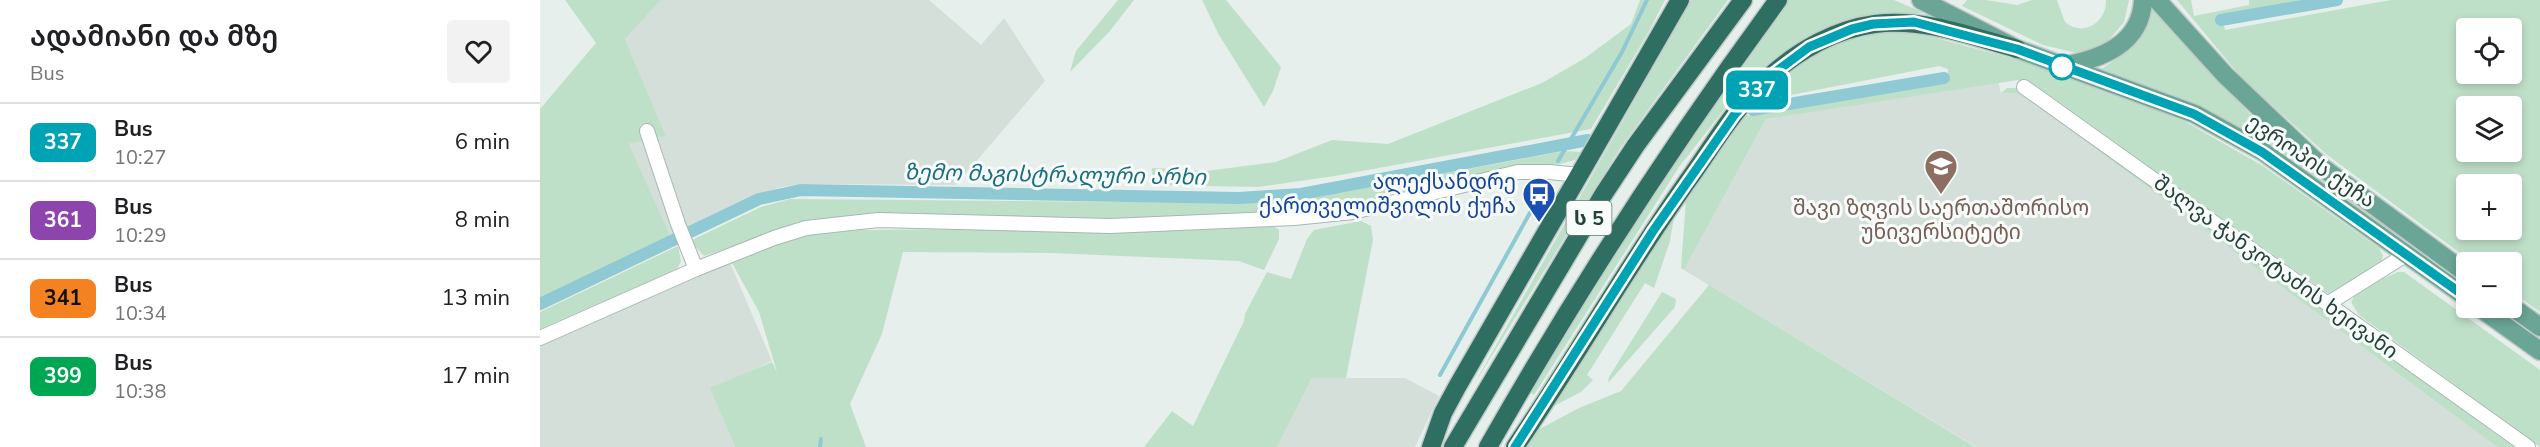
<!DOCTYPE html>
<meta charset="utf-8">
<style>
:root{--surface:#fff;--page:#f2f2f2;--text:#202124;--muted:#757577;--line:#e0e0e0}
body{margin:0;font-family:"Nunito Sans","Noto Sans Georgian",sans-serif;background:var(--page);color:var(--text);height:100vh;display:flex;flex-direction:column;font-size:22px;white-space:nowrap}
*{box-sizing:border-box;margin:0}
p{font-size:20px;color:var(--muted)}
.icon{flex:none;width:33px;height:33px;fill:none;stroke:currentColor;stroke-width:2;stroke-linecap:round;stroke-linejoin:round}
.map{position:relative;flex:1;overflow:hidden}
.panel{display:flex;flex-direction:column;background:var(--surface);width:540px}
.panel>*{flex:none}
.badge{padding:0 12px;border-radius:9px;font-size:21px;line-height:39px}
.controls{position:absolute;left:1916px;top:18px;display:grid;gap:12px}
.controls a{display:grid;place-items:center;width:66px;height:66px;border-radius:6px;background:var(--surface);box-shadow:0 3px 9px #0003;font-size:30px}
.map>.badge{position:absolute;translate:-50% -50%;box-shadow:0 0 0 3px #fff}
.round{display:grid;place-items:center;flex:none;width:63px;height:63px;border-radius:6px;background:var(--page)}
.head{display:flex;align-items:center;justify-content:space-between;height:102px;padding:0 30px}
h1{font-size:28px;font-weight:600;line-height:45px}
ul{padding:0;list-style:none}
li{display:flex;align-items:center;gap:18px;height:78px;padding:0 30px;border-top:2px solid var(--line)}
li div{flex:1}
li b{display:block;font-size:22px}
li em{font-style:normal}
li .badge{min-width:66px;font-weight:700;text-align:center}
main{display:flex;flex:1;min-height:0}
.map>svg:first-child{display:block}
</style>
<main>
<section class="panel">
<div class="head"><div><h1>ადამიანი და მზე</h1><p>Bus</p></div><a class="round"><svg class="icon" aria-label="heart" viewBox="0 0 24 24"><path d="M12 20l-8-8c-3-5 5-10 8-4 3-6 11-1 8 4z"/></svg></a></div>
<ul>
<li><span class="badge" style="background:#00a3b4;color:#fff">337</span><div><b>Bus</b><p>10:27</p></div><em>6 min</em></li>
<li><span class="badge" style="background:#8e44ad;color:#fff">361</span><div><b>Bus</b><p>10:29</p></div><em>8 min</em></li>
<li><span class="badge" style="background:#f58220;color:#111">341</span><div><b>Bus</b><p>10:34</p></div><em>13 min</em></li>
<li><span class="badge" style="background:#00a651;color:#fff">399</span><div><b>Bus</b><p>10:38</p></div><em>17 min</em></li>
</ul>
</section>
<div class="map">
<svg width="2000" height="447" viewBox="0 0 2000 447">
<rect width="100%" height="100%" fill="#e6efeb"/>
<g fill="#d4dfda">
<path d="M121 0H389L441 45 464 18 505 81 416 185 267 184 242 187 222 193 131 237 89 144 126 136 85 39Z"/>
<path d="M1458 81 1461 93 1482 94 1957 447H1436L1144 270 1226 119Z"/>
<path d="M187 256 232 361 171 389 195 447H0V338Z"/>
<path d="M772 378H865L899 396 875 447H737Z"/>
</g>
<g fill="#bfe0c8" fill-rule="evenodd">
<path d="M25 0H121L85 39 126 136 89 144 131 237 0 298V109L56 43Z"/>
<path d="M578 0H594L569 32 530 72 536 51Z"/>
<path d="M662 0H686L741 67 733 91 724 107 679 35Z"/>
<path d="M1100 0H1125L1108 33 1051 129 795 176 718 187 613 185 612 168 666 171 736 162 792 140 848 144 1002 83 1045 58 1091 24Z"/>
<path d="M1151 0H1188L1081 147 933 386Z"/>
<path d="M1248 0H1354L1384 13 1335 15 1293 26 1245 51 1193 98 1139 167 994 395 989 391 1134 159Z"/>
<path d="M1427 0H1446L1477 5 1492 0H1517L1525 22C1543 38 1567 22 1566 0H1589L1584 22 1565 45 1541 54 1503 45 1422 6Z"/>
<path d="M1637 0H1651L1654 16 1709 5V0H1774L1681 16 1685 30 1851 0H2000V312L1971 291V262H1932L1786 154 1701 77ZM1926 28H1971V74H1926ZM1926 106H1971V152H1926ZM1926 184H1971V230H1926Z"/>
<path d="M1613 9 1708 112 1783 181 1696 128 1639 99 1561 69C1589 53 1600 39 1613 9Z"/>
<path d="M1350 31 1378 33 1500 66 1570 94 1630 113 1723 166 1839 248 1843 256 1841 261 1790 295 1489 83 1478 80 1226 119 1144 270 1141 268 1146 198 1165 168 1205 116 1408 80V69L1399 66 1215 102 1236 79 1287 45Z"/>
<path d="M1467 88H1477L1485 92 1974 447H1957L1482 94 1461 93Z"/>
<path d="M1025 151 1041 152 1035 160 1020 164 774 212 242 230 164 256 150 241 221 207 250 199 724 203 774 197Z"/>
<path d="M1136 205 1130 241 1114 288 1105 283 1047 375 1053 380 1041 392 1010 408Z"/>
<path d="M821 221 831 226 833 240 806 378H772L737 447H604L632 411 653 426 704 321 705 314 727 272 751 279 767 239 774 230Z"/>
<path d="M735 227 739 230V239L724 270 699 261 511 253 363 252 342 334 310 404 326 447H195L170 388 232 362 237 372 219 312 192 263 254 237 314 230Z"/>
<path d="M138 246 141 261 137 269 0 329V312Z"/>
<path d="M1858 272H1864L2000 370V447L1819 315 1811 302 1819 289Z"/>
<path d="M1169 285 1435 447H987L996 431 1039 408 1081 391Z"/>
<path d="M1122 292 1136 299 1135 307 1068 383 1069 377Z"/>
</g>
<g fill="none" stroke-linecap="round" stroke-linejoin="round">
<g stroke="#8ec9d4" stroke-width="4">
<path d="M1018 161 1082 52 1107 0"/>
<path d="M900 375 1007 182"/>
<path d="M280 447 281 439"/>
</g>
<g stroke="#8ec9d4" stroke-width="12">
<path d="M1681 20 1797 0"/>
<path d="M1213 110 1404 78"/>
<path d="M0 304 219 199 261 190 699 198 761 194 1048 140"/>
</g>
<defs>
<g id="street">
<path d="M1484 87 1988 447"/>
<path d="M107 131 138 224 156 269"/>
<path d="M1789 303 1867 254"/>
<path d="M0 338 156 269 234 238 266 228 338 220 570 226 754 218 813 212 978 172H1009L1040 175"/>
</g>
<g id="primary">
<path d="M1381 0 1477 49 1655 114 1722 151 1926 297"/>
<path d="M1617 0 1685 75 1783 168 1926 273"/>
<path d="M1523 66C1560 59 1601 45 1603 0"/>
<path d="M1971 306 2000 327"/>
<path d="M1940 308 2000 351"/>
</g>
<g id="highway">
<path d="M891 447 903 413 917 387 1140 0"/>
<path d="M913 447 1063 195 1096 145 1203 0"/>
<path d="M948 447C1036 292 1133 143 1238 0"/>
<path d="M975 447C1037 356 1090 261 1154 172 1177 139 1199 102 1230 76 1259 50 1296 29 1335 24 1384 18 1431 36 1477 49"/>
</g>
</defs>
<use href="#street" stroke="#a8b8b2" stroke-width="16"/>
<use href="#primary" stroke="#c2cac8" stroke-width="21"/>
<use href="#highway" stroke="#c2cac8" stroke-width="21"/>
<use href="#street" stroke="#fff" stroke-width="14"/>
<use href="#primary" stroke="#6aa596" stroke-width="18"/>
<use href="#highway" stroke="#2f6f62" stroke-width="18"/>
</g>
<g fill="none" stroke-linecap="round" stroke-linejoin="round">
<defs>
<path id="line" d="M975 447 1113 231 1195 114 1230 76 1269 47 1312 29 1333 24 1374 22 1477 49 1654 114 1722 152 1926 297"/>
</defs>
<use href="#line" stroke="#fff" stroke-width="14"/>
<use href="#line" stroke="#00a3b4" stroke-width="9"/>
</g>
<defs>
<symbol id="university-pin" viewBox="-11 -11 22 30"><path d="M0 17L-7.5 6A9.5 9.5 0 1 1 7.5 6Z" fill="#8d6e63" stroke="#f7fbf9"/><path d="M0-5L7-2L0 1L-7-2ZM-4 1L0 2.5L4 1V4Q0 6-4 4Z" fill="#fff"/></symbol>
<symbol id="bus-pin" viewBox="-11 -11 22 30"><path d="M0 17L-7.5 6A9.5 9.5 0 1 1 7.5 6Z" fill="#1a4fb4" stroke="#f7fbf9"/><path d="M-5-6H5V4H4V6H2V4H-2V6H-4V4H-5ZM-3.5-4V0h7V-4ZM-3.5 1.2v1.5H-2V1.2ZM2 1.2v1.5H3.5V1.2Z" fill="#fff"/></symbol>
</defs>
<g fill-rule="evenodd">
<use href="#university-pin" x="1382" y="147" width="38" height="52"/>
<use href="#bus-pin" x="980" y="175" width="38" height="52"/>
</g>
<circle fill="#fff" stroke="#00a3b4" stroke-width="3" cx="1522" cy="67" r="12"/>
<g text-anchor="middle" stroke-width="6" stroke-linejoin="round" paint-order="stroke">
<rect fill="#f7fbf9" stroke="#637a73" stroke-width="1.5" x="1026.5" y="201" width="45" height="34" rx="4.5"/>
<g font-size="20" font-weight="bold" fill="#24423a">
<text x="1049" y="225">ს 5</text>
</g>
<g font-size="21" fill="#24423a" stroke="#f7fbf9">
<text transform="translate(1771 161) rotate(34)" y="7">ევროპის ქუჩა</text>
<text transform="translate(1736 267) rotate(36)" y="7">შალვა ჭანკოტაძის ხეივანი</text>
</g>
<g font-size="21" fill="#164399" stroke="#f7fbf9" text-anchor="end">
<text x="976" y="189">ალექსანდრე<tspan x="976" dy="24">ქართველიშვილის ქუჩა</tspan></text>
</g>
<g font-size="21" fill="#785e54" stroke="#f7fbf9">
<text x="1401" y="215">შავი ზღვის საერთაშორისო<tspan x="1401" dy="24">უნივერსიტეტი</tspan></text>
</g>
<g font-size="22" font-style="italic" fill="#1c6f80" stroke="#f7fbf9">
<text transform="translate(515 174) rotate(1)" y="8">ზემო მაგისტრალური არხი</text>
</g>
</g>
</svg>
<div class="controls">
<a><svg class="icon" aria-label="locate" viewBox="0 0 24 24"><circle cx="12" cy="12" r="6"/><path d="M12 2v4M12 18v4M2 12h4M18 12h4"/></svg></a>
<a><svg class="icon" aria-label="layers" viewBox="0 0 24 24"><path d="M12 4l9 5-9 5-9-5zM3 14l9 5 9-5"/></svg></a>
<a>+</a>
<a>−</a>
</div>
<b class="badge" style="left:1217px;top:90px;background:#00a3b4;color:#fff">337</b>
</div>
</main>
